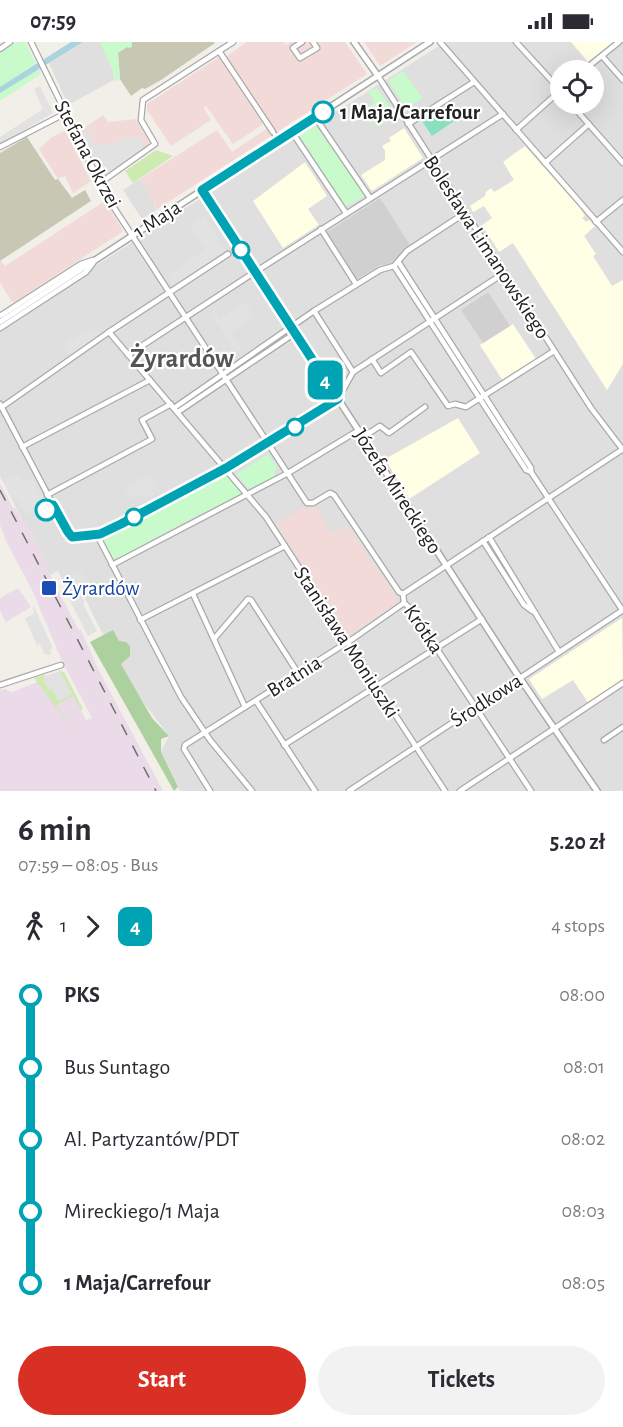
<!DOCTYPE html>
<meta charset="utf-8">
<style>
:root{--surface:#fff;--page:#f2f2f3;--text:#2b2b33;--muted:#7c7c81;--accent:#d93025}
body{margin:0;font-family:"Alegreya Sans",sans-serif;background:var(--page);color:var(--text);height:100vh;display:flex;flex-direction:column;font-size:22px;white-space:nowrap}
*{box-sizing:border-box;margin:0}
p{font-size:20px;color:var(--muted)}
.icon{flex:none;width:33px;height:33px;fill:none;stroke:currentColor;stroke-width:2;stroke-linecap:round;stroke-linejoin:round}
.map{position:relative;height:749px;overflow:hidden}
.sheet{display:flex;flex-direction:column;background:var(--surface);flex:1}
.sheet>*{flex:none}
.badge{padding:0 12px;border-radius:9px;font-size:21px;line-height:39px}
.fabs{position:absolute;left:550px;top:18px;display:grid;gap:12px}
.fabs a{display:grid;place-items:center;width:54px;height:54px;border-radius:50%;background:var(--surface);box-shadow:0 6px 24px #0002;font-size:30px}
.map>.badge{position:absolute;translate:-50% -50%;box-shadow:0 0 0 3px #fff}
.legs{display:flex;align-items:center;gap:9px;height:66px;padding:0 18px;font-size:20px}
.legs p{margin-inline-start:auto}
.headline{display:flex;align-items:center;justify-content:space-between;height:102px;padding:0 18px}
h1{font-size:33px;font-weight:700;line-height:45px}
.primary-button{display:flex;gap:12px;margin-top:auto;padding:12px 18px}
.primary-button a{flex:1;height:69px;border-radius:36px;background:var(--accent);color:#fff;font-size:24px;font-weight:700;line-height:69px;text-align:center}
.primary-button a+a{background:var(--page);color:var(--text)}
ul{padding:0 18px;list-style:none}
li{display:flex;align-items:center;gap:21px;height:72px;font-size:22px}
li i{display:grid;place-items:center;width:9px;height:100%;margin:0 8px;background:currentColor}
li i::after{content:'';width:15px;height:15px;margin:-8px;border:4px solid;border-radius:50%;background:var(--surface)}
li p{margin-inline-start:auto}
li:first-child i{background:linear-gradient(#0000 50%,currentColor 0)}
li:last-child i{background:linear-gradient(currentColor 50%,#0000 0)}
.status{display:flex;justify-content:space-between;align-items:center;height:42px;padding:0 30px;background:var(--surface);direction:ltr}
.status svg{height:16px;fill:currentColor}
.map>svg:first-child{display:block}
</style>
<div class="status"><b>07:59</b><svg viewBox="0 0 49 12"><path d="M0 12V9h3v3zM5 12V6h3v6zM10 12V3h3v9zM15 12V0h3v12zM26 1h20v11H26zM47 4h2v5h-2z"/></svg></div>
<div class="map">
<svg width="623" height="749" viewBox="0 0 623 749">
<rect width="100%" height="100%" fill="#f2efe9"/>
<g fill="#e0dfdf" fill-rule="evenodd">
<path d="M83 0H100L113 29 114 38 68 63 49 21Z"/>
<path d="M445 0H623V749H180L161 710 169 694 141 657 99 585 84 554 72 560 58 529 50 533 0 434V285ZM561 28H594V62H561Z"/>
<path d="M140 137 155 159 154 165 156 168 142 177 123 148Z"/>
</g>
<g fill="#f2dad9">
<path d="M246 0H284L286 3 290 0H345L367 32 156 168 153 160 155 159 140 137 217 88 232 110 272 83 226 15Z"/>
<path d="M364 0H417L380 24Z"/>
<path d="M219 15 224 19 262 78V83L233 102 206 64 204 66 211 78 171 104 147 68V62Z"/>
<path d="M103 73 108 80 136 77 150 100 148 105 105 134 102 133 80 89Z"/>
<path d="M65 89 91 139 73 151 65 134 58 137 39 107 52 95Z"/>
<path d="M105 159 122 187V190L13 261 0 241V218L5 224Z"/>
<path d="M304 464 307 468 314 464 332 492 347 483 397 556 396 562 350 593 347 592 276 482Z"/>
</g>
<g fill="#ebdbe8">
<path d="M0 441 13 466H15L23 480 25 479 48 523 46 524 47 527 78 587 81 588 98 627 163 749H0V648L5 647 12 650 37 640 74 654 86 678 92 676 62 619 32 548 6 499 0 483Z"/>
<path d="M18 546 31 565 6 580 0 569V556Z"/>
</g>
<g fill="#ffffe5">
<path d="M571 0H613L588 20Z"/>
<path d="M404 86 423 116 372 149 361 133 385 118V109L382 104 391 99 389 96Z"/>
<path d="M525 104 580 166 585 174 582 176 586 180 589 178 595 184 584 194 596 212 593 214 612 244 623 238V322L607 348 513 201 499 210 482 183 492 176 484 164 473 170 470 164 485 154 486 150 491 146 494 150 514 138 503 120Z"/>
<path d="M305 120 327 154 308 167 319 183 283 206 253 159Z"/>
<path d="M513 282 536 317 503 339 480 303Z"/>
<path d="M458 376 480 411 409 457 385 417Z"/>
<path d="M622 576 623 637 589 662 573 638 542 657 529 637Z"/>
</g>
<g fill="#d0d0d0">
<path d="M380 156 410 203 398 216 389 222 380 223 357 237 327 190Z"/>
<path d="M488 250 510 284 483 301 461 268Z"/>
</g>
<g fill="#c7c7b4">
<path d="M132 0H214L215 1 161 38 145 47 142 46 131 54 120 37 118 11 128 4 132 5Z"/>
<path d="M27 95 55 138 58 137 72 156 85 148 91 159 0 219V111Z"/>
</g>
<g fill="#cdebb0">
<path d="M156 108 173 114 133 141 125 129Z"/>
<path d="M58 628 64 630 83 667 81 668 73 654 56 663 72 687 34 636 44 633 46 635 43 638 49 647H52L59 659 72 652Z"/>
</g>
<path fill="#add19e" d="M113 588 119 599 126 600 130 604V614L121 622 152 676 169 694 161 697V710L178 745 174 749 90 600Z"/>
<g fill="#c8facc">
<path d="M16 0H25L41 32 0 59V11Z"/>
<path d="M100 0H132V5L129 6 127 5 118 11 120 37 115 40 113 29Z"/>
<path d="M403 29 423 56 406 67 389 40V38Z"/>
<path d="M377 46 396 74 378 85 374 79 370 81 363 69 375 60 368 50Z"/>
<path d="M315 82 328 101H331L366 153 344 166 308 111H312L299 93Z"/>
<path d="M268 412 277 424 274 435 252 447 247 445 236 432Z"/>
<path d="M223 432 227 433 242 449 240 454 200 472 120 515 113 516 104 500 107 492 127 483 146 471 149 472Z"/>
</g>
<path fill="#88e0be" d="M445 65 454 79 432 94 422 79Z"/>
<g fill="#e2e2e2">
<path d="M40 44 53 71 0 102V95L43 67 34 47Z"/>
<path d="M89 87 93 103 118 101V98L140 95 144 108 104 134 83 93Z"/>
<path d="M204 174 226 209 173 244 167 234 205 207 190 184Z"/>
<path d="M245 260 255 275 231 291 241 307 236 310 210 271 214 268 220 277Z"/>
<path d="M95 286 101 294 70 314 64 302Z"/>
<path d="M151 431 160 450 157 451 155 448 153 449 155 452 146 456 145 453 140 455 139 453 130 457 124 446 137 440 142 450 137 438Z"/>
<path d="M17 432 22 441 32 437 45 460 43 465 26 473 17 455 12 457 4 441 6 437Z"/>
<path d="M558 461 617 550 614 551 556 463Z"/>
<path d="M80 528 90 547 81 552 85 560 83 562 97 589 88 594 70 559 73 556 64 536Z"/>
<path d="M33 563 52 604 50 609 51 612 47 613 44 611 40 602 37 603 25 576 34 572Z"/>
<path d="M57 630 61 631 72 652 58 659 52 647 49 648 43 637 45 634Z"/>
</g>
<path fill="#aad3df" d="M71 0H83L0 51V45Z"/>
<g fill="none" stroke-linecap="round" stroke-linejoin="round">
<defs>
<g id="minor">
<path d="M31 0 107 155 305 458 307 461H313L330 451 334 453 399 550 403 552 404 561 410 566 433 601 531 749"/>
<path d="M302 0 293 6 300 16 317 6 313 0"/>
<path d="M440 0 623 210"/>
<path d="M516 0 561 49"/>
<path d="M0 7 10 0"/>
<path d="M219 9 273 90"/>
<path d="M602 14 623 38"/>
<path d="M584 28 619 0"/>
<path d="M378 34 591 366 623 408"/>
<path d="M571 62 623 121"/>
<path d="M315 75 370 156"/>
<path d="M408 82 474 40"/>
<path d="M516 88 561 48"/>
<path d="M292 90 346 171"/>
<path d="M275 93 279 99"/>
<path d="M0 105 66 71"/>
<path d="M545 121 589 82"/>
<path d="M100 141 155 102 141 78 143 58 233 0"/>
<path d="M596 180 623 158"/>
<path d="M321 187 356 242"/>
<path d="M399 221 531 426V430L623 569"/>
<path d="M394 224 526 428 531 430"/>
<path d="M314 269 353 330"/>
<path d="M0 274 81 222 93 218"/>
<path d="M0 286 86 230 93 221"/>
<path d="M109 290 266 475 445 749"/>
<path d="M128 313 255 230 503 72"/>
<path d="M372 317 381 331 411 310 448 364 455 362 466 365 554 309"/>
<path d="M0 362 69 493 78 496 100 492 226 426 332 361 338 357 353 330 504 231"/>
<path d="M2 365 109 290 228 212"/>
<path d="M174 366 314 269 380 228 394 224 407 209 465 171"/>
<path d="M178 370 295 291"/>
<path d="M363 395 380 384 389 391 425 365"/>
<path d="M22 405 150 338"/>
<path d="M47 453 152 397 142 378 171 362"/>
<path d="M97 493 181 655 210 698 252 749"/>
<path d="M489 495 559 610"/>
<path d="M483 499 524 563 532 569"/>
<path d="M112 523 288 431 359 388"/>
<path d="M193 552 245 665"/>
<path d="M403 552 623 407"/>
<path d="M140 578 285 504"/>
<path d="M214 597 248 557 251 558 298 631"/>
<path d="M0 643 61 623"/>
<path d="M256 659 315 749"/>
<path d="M604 698 623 685"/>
<path d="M284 703 482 577"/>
<path d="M210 749 184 707 185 703 354 596 404 561"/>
<path d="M349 749 623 568"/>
<path d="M460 749 623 641"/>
</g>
<g id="tertiary">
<path d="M354 0 378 34"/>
<path d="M202 148 515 629 597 749"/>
<path d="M0 280 430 0"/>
</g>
</defs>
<use href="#minor" stroke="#a9a9a9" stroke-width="7"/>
<use href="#tertiary" stroke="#a9a9a9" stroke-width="8"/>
<use href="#minor" stroke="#fff" stroke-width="4.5"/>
<use href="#tertiary" stroke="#fff" stroke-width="5"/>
<path stroke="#707070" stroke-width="1.5" stroke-dasharray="12 12" stroke-linecap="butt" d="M0 448 156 749"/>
</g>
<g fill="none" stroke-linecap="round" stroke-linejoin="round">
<defs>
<path id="line-1" d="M46 468 53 463 68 490 72 495 100 492 121 482 226 426 338 357 202 148 323 70"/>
</defs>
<use href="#line-1" stroke="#fff" stroke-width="14"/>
<use href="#line-1" stroke="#00a3b4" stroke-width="9"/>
</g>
<g fill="#fff" stroke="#00a3b4" stroke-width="3">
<circle cx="323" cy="70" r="10"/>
<circle cx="241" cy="208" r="8"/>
<circle cx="295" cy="385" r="8"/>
<circle cx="46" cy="468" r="10"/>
<circle cx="134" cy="475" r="8"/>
</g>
<rect fill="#1a4fb4" stroke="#fff" stroke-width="2" x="41" y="538" width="16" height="16" rx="3"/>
<g text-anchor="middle" stroke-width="4.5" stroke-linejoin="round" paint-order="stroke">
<g font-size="21" font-weight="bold" fill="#222" stroke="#fff" text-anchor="start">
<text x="340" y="77">1 Maja/Carrefour</text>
</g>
<g font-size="21" fill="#222" stroke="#fff">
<text transform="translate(88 112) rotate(62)" y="7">Stefana Okrzei</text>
<text transform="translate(157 177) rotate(-33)" y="7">1 Maja</text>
<text transform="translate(487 205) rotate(57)" y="7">Bolesława Limanowskiego</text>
<text transform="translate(398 449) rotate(57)" y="7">Józefa Mireckiego</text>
<text transform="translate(424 587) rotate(56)" y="7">Krótka</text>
<text transform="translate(347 600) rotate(57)" y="7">Stanisława Moniuszki</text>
<text transform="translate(294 634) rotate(-32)" y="7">Bratnia</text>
<text transform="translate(486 658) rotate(-33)" y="7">Środkowa</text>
</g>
<g font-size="21" fill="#164399" stroke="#fff" text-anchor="start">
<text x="62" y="553">Żyrardów</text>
</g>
<g font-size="27" font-weight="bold" fill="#555" stroke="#fff">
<text x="182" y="325">Żyrardów</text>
</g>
</g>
</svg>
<div class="fabs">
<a><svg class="icon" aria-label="locate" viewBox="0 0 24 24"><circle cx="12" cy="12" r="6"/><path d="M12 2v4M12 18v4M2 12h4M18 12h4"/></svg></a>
</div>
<b class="badge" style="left:325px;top:338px;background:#00a3b4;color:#fff">4</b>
</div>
<section class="sheet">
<div class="headline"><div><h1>6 min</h1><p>07:59 – 08:05 · Bus</p></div><b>5.20 zł</b></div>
<div class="legs"><svg class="icon" aria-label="walk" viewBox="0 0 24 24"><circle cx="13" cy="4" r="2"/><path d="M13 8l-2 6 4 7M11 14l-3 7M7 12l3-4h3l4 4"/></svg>1<svg class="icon" aria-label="forward" viewBox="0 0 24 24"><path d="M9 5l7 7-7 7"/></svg><b class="badge" style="background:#00a3b4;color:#fff">4</b><p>4 stops</p></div>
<ul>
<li><i style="color:#00a3b4"></i><b>PKS</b><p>08:00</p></li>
<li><i style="color:#00a3b4"></i><span>Bus Suntago</span><p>08:01</p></li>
<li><i style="color:#00a3b4"></i><span>Al. Partyzantów/PDT</span><p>08:02</p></li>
<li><i style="color:#00a3b4"></i><span>Mireckiego/1 Maja</span><p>08:03</p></li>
<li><i style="color:#00a3b4"></i><b>1 Maja/Carrefour</b><p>08:05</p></li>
</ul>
<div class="primary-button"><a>Start</a><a>Tickets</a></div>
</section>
